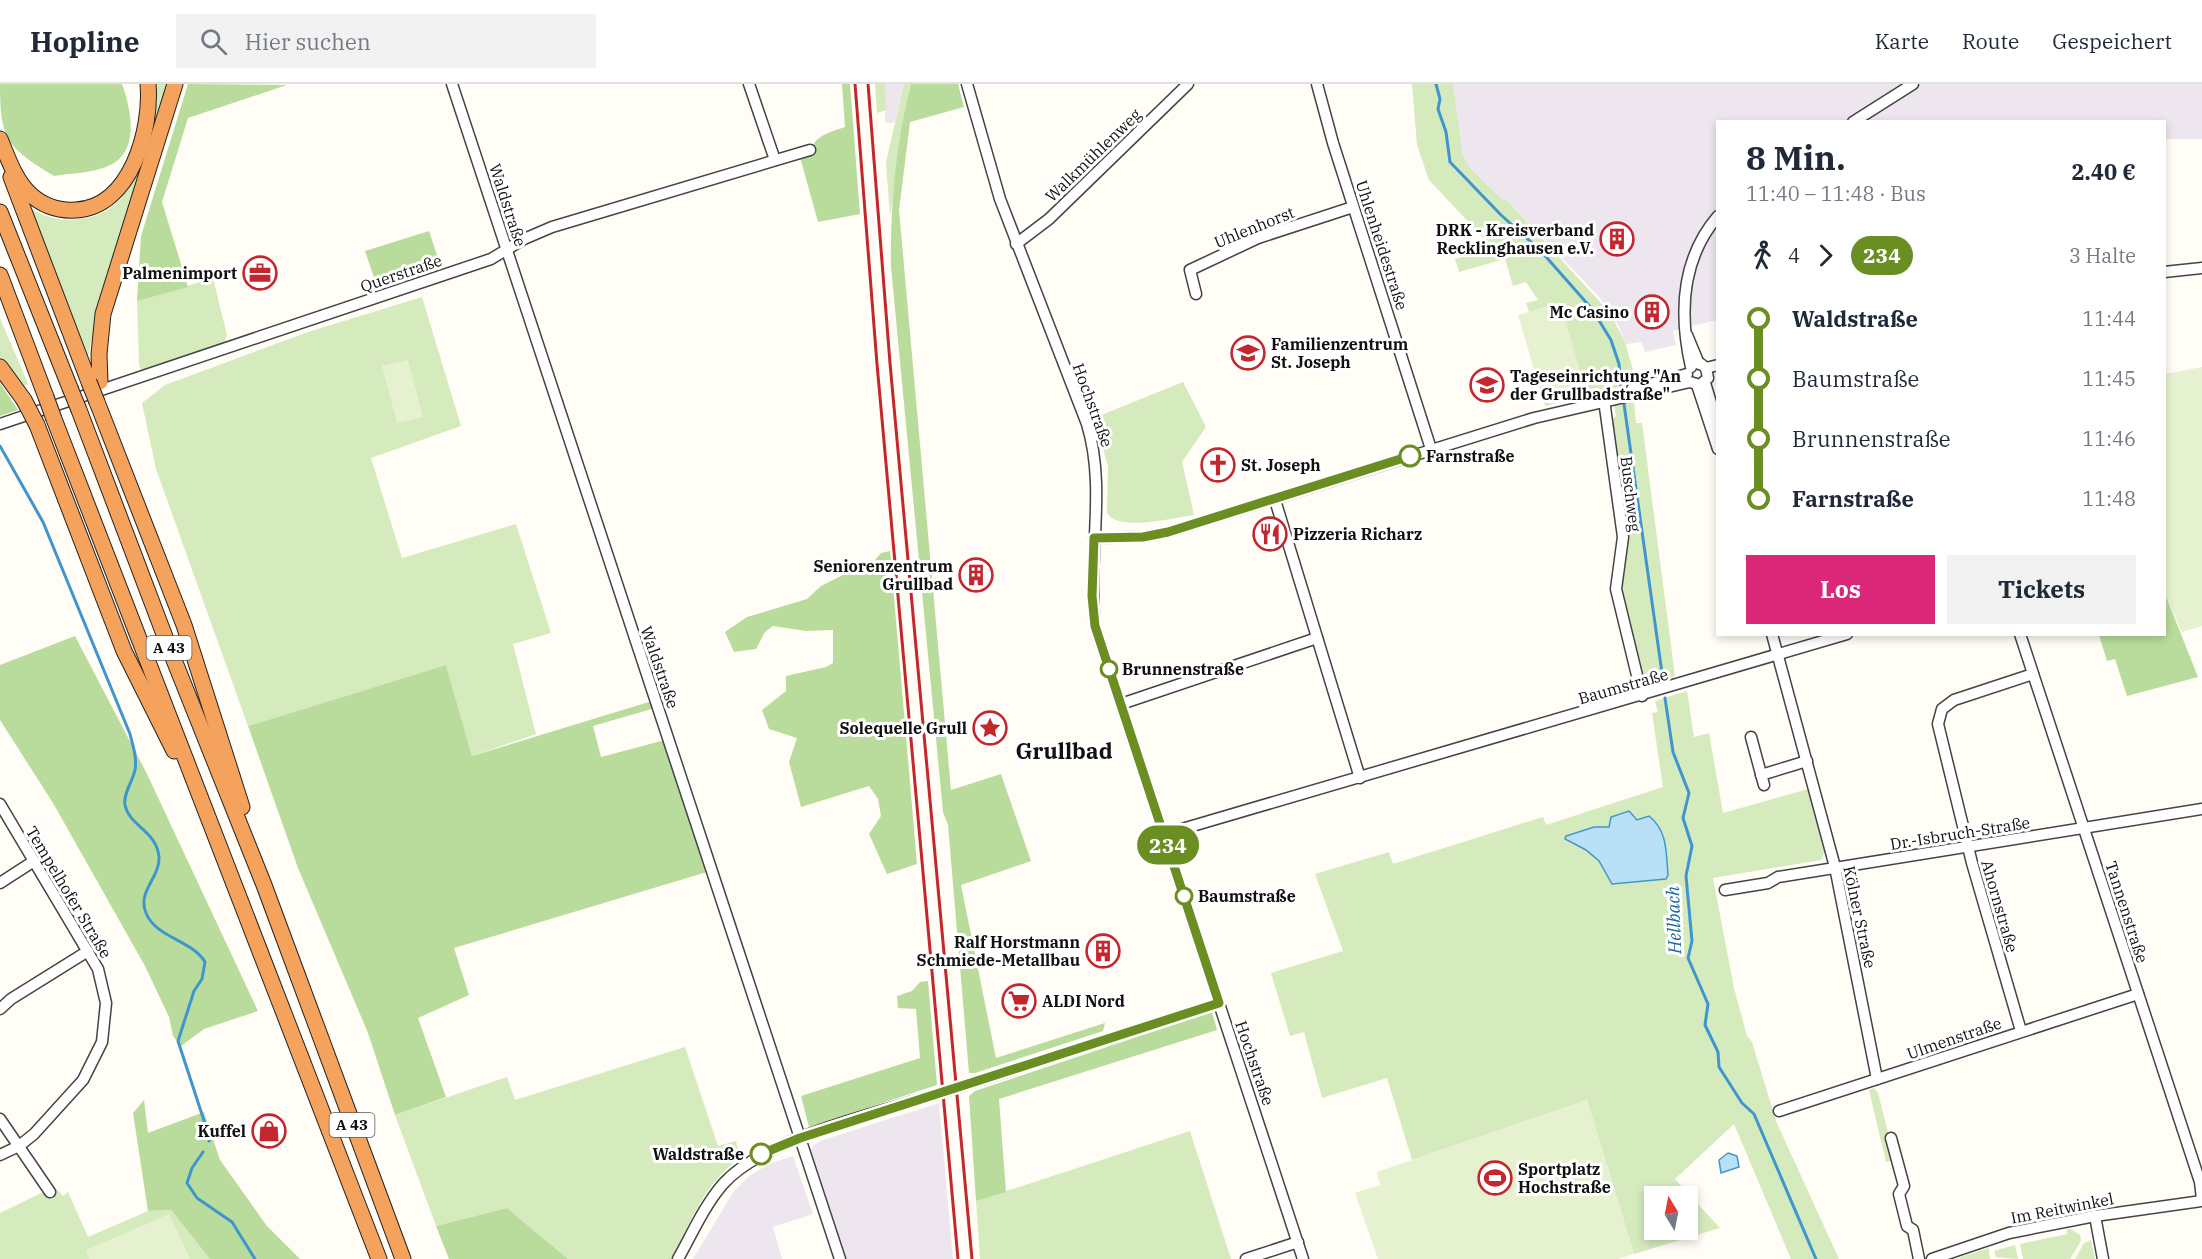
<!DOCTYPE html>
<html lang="de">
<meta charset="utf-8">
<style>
:root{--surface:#fff;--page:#f2f2f3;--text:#1f2937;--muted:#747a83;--line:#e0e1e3;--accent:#db2777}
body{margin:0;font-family:"IBM Plex Serif",serif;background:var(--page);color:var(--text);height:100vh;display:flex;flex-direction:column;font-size:22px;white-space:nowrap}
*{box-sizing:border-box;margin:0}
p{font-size:20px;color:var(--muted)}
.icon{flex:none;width:33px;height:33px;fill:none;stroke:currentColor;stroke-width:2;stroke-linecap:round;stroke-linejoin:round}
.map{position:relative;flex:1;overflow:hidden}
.details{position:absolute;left:1716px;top:36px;width:450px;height:516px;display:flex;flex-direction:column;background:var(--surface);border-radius:0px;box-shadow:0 3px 9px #0003}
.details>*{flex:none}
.badge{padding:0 12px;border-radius:20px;font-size:21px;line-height:39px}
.needle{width:39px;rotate:350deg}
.tools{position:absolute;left:1644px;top:1102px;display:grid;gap:12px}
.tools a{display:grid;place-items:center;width:54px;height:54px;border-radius:0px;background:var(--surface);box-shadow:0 3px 9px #0003;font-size:30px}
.map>.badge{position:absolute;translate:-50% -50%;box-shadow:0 0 0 3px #fff}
.legs{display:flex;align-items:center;gap:9px;height:66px;padding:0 30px;font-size:20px}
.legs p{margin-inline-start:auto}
.summary{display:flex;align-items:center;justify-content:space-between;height:102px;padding:0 30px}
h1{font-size:33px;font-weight:700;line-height:45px}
.action{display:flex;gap:12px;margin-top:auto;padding:12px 30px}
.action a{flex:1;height:69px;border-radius:0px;background:var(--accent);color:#fff;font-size:24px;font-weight:700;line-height:69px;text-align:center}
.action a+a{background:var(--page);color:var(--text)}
ul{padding:0 30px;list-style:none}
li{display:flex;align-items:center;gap:21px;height:60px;font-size:22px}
li i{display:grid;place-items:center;width:9px;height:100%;margin:0 8px;background:currentColor}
li i::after{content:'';width:15px;height:15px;margin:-8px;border:4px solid;border-radius:50%;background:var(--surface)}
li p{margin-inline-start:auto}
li:first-child i{background:linear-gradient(#0000 50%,currentColor 0)}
li:last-child i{background:linear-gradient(currentColor 50%,#0000 0)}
header{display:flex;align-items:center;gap:36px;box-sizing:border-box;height:84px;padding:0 30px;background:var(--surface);border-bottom:2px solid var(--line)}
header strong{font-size:28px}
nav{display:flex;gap:33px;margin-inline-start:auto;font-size:21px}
.search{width:420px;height:54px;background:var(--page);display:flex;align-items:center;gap:15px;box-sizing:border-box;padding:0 21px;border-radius:0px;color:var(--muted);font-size:22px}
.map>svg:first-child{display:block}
</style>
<header>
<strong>Hopline</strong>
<div class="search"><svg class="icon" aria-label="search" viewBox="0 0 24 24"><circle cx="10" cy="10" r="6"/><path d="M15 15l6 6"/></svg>Hier suchen</div>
<nav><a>Karte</a><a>Route</a><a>Gespeichert</a></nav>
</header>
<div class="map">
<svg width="2202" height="1175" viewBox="0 0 2202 1175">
<rect width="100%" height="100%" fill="#fffdf5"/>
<g fill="#eee6ef">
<path d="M885 0H904L895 38 890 39 885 38Z"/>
<path d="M1453 0H2202V55H2165L2164 38H1718L1717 236 1673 247 1676 261 1645 268 1641 258 1626 260 1619 243 1600 214 1507 116H1503L1470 84 1463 72Z"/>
<path d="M939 1019 953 1175H845L811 1068 812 1063 820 1057Z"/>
<path d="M793 1072 813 1130 773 1143 782 1175H693L734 1107 749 1092 769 1080Z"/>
</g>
<g fill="#d5ebbd" fill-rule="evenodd">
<path d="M154 0H168L105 200 88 272 30 124C46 134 60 137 78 135 144 131 146 50 154 0Z"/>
<path d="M875 0H885L886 26 877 29Z"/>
<path d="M904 0H911L890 132 886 78Z"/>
<path d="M1412 0H1453L1463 72 1470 84 1503 116H1507L1610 229 1625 258 1636 296 1613 305 1545 322 1542 312 1583 300 1560 219 1529 228 1526 219 1538 216 1526 198 1513 202 1505 175 1459 188 1455 175 1492 163 1429 96 1417 61Z"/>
<path d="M213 194 227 251 223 262 142 289 139 280 137 217Z"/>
<path d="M422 213 461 342 371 374 402 474 516 440 551 549 513 560 536 650 472 672 446 581 248 642 156 385 142 319 165 301 308 248Z"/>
<path d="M0 234 28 300 24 302 0 273Z"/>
<path d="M1183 298 1206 343 1182 378 1194 431C1173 434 1118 448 1107 429L1108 382 1094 334Z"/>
<path d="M1634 317 1636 339H1642L1675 592 1644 601 1621 503 1611 337 1616 332 1614 322Z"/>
<path d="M1687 607 1694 653 1709 649 1723 729 1808 705 1824 768 1821 776 1713 794 1734 904 1747 952 1752 958 1776 1037 1839 1175H1791L1734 1040 1675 1095 1720 1144 1634 1170 1587 1016 1412 1076 1387 994 1322 1014 1304 948 1290 952 1271 889 1343 867 1315 790 1389 768 1393 780 1543 733 1546 741 1663 703 1652 629 1658 628 1655 617ZM1654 1113H1688V1146H1654Z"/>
<path d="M685 963 718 1062 736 1057 740 1074C704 1099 691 1138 671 1175H568L507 1124 436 1142 395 1031 507 993 515 1016Z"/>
<path d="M1874 1004 1878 1009 1895 1076 1886 1078 1869 1006Z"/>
<path d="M1190 1047 1231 1175H980L976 1117Z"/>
<path d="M57 1105 63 1112 68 1108 88 1153 148 1127 171 1126 210 1175H0V1129L41 1109Z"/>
<path d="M2067 1145H2071L2080 1151 2081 1157 2070 1175H2023L2020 1160 2067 1150Z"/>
<path d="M2091 1156 2095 1175H2075L2084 1159Z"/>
<path d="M2015 1161 2018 1175 1996 1173 1994 1167Z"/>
<path d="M1989 1164 1990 1175H1955Z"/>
</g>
<g fill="#b9dc9c">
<path d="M0 0H122C130 22 140 63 114 79 98 89 72 89 54 92 7 63 0 56 0 0Z"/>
<path d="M188 0 287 1 188 34 162 118 188 203 137 217 141 152Z"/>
<path d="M842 0H850L860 130 818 138 800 73 810 69C814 51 829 49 845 43Z"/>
<path d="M911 0H958L964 23 910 38 899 126 951 706 1001 690 1031 777 961 801 996 974 1105 939 1103 947 975 989H969L948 741 943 728 891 183C890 121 896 60 911 0Z"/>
<path d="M429 147 441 183 378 205 365 167Z"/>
<path d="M0 299 18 326 0 332Z"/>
<path d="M890 467 917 780 887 790 869 750 881 732 878 715 869 702 801 723 789 678 797 654 769 645 762 626 786 607V592L826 583 833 579V546L806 547 773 542 765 548 756 565 734 568 725 548 747 533 807 515 821 502 845 490 873 489 875 476 881 469Z"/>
<path d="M2165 510 2198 593 2127 612 2115 575 2107 577 2099 551 2164 550Z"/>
<path d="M75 552 147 690 258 927 204 945 181 962 173 952 169 933 145 882 53 719 0 636V581Z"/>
<path d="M446 581 472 672 652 617 655 624 593 642 601 673 665 656 707 788 454 864 469 911 418 934 446 1013 395 1031 368 949 298 784 248 642Z"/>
<path d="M928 897 937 1001 809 1043 801 1012 920 974 916 925 898 924 897 912 912 907 920 898Z"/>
<path d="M1212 928 1217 946 999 1015 1006 1108 976 1117 969 1012 975 1007Z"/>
<path d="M144 1016 148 1049 204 1028 220 1076 267 1142 300 1175H210L171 1126 148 1127 133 1029Z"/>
<path d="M507 1124 568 1175H449L436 1142Z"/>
</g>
<g fill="#e6f2cf">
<path d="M1560 219 1584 300 1542 312 1518 231Z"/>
<path d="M408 276 423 333 397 339 382 282Z"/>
<path d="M2202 283V542L2182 548 2165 510V290Z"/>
<path d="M1587 1016 1634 1170 1618 1175H1378L1355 1109 1380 1101 1377 1088Z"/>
<path d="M169 1130 190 1175H89L86 1166Z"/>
</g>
<g fill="#b9e0f7" stroke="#3f96cf" stroke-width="1.5">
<path d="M1629 727 1637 736 1649 732C1668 747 1666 769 1668 791L1666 795 1612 800 1599 777 1586 766 1565 755 1566 752 1594 743H1609L1611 733Z"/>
<path d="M1728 1069 1737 1072 1739 1083 1721 1089 1719 1076Z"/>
</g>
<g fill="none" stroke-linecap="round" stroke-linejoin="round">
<g stroke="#3f96cf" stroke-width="3">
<path d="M1436 0 1440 15 1438 25 1446 48 1450 78 1501 131 1540 166 1592 225 1611 256 1619 280 1621 302"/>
<path d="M1624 320 1663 596"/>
<path d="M0 362 43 438 130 650C133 662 137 673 135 686 133 697 123 709 125 721 129 742 157 747 159 773 160 794 137 807 146 829 156 854 192 856 205 878L202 895 194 907 178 957 210 1055 209 1057"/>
<path d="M1665 614 1673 668 1689 709 1683 734 1692 762 1686 792 1692 857 1688 874 1708 920 1705 941 1718 968 1719 983 1742 1019 1754 1030 1816 1175"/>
<path d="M203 1068 192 1084 187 1099 197 1114 232 1138 255 1175"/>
</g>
<defs>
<g id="minor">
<path d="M452 0 840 1175"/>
<path d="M749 0 775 76"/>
<path d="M967 0 1000 115 1087 340C1107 405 1087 475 1095 542L1303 1175"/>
<path d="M1317 0 1333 59 1431 365"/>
<path d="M1853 38 1913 0"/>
<path d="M1016 160 1049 135 1188 0"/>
<path d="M2164 188 2202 184"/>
<path d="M1196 210 1190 186 1258 154 1353 123"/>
<path d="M1687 251 1699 280"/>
<path d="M1701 280 1706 284 1718 281"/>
<path d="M1691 283C1679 230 1681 175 1718 132"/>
<path d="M1705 299 1718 342"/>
<path d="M1697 301 1718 365"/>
<path d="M1632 305 1687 290"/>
<path d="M1604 316 1623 453 1616 505 1642 612"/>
<path d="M0 340 491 175 524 155 552 143 810 66"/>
<path d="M1275 416 1360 694"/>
<path d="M1094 454 1143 453 1168 448 1534 334 1690 298 1700 301 1708 294 1706 284"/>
<path d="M1772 550 1835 783 1877 995"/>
<path d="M2020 550 2200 1098 2202 1115"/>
<path d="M1121 620 1317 554"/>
<path d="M1751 653 1764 701"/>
<path d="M1761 691 1807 677"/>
<path d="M0 720 98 885 106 919 102 958 83 996 34 1050 19 1062 0 1071"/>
<path d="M1165 750 1847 550"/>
<path d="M0 799 34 777"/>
<path d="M1725 806 1768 799 1778 793 2202 725"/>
<path d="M0 925 11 915 88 867"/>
<path d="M2021 947 1972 779 1938 640 1942 625 1954 616 2033 590"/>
<path d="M974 998 1219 919"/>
<path d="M1779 1027 2138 910"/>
<path d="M0 1035 50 1108"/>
<path d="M1891 1054 1904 1102 1899 1110 1907 1142 1913 1146 1919 1175"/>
<path d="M2095 1132 2103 1175"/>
<path d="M678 1175C692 1150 704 1122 723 1100 764 1054 878 1029 937 1010"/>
<path d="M1246 1175 1298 1158"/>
<path d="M1932 1175 2009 1149 2095 1132 2202 1117"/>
</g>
<g id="highway">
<path d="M0 55C8 74 15 96 30 110 44 123 59 127 76 126 131 123 152 45 148 0"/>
<path d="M11 93 89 298"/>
<path d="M0 128 70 304"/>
<path d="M0 191 46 313"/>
<path d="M0 283 24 316"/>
<path d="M100 298 99 270 103 230 175 0"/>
<path d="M97 318 184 541 242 723"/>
<path d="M79 326 170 566 264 801 403 1175"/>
<path d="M54 335 379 1175"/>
<path d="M37 341 124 567 174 667"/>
</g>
</defs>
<use href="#minor" stroke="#444" stroke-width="13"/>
<use href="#highway" stroke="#222" stroke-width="17"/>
<use href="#minor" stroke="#fff" stroke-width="10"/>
<use href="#highway" stroke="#f5a25d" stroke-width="15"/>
<g stroke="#c4262e" stroke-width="3">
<path d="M855 0 877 280 958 1175"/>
<path d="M868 0 890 279 972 1175"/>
</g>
<defs>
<path id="minor-bridge" d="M937 1010 974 998"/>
<g id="highway-bridge">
<path d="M89 298 97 318"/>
<path d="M70 304 79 326"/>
<path d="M46 313 54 335"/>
<path d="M24 316 37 341"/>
</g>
</defs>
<use href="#minor-bridge" stroke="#444" stroke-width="13" stroke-linecap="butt"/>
<use href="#highway-bridge" stroke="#222" stroke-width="17" stroke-linecap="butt"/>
<use href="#minor-bridge" stroke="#fff" stroke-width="10"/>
<use href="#highway-bridge" stroke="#f5a25d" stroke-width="15"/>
</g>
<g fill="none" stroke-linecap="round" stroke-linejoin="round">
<defs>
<path id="line-1" d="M761 1070 800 1054 1219 919 1095 542 1092 512 1094 454 1143 453 1168 448 1410 372"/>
</defs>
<use href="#line-1" stroke="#fff" stroke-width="14"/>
<use href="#line-1" stroke="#6b8e23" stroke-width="9"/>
</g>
<defs>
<symbol id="building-ring" viewBox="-11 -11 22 22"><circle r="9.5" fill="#fff" stroke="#c4262e" stroke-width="1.5"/><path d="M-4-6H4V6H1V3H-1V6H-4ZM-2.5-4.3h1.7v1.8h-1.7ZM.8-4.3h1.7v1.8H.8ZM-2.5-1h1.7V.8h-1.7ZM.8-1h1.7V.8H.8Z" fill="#c4262e"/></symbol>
<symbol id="office-ring" viewBox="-11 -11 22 22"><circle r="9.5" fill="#fff" stroke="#c4262e" stroke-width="1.5"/><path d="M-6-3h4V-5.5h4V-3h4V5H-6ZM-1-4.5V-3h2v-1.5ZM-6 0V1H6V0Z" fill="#c4262e"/></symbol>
<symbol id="school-ring" viewBox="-11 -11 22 22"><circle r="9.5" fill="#fff" stroke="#c4262e" stroke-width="1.5"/><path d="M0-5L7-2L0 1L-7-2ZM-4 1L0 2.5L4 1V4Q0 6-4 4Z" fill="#c4262e"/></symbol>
<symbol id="church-ring" viewBox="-11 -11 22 22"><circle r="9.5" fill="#fff" stroke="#c4262e" stroke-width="1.5"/><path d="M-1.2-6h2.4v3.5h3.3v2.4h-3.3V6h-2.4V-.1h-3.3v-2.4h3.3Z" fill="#c4262e"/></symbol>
<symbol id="restaurant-ring" viewBox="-11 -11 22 22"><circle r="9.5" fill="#fff" stroke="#c4262e" stroke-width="1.5"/><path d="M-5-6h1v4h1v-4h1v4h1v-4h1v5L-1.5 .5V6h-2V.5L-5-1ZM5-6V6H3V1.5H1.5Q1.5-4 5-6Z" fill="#c4262e"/></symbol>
<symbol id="sight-ring" viewBox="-11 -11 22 22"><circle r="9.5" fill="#fff" stroke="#c4262e" stroke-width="1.5"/><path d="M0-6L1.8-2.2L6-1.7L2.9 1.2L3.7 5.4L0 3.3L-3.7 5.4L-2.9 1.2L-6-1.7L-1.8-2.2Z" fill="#c4262e"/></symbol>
<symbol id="supermarket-ring" viewBox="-11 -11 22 22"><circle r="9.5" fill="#fff" stroke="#c4262e" stroke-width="1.5"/><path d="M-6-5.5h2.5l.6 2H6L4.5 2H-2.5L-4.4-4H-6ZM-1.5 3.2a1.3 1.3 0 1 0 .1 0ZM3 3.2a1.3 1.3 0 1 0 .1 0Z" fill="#c4262e"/></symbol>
<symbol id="shop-ring" viewBox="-11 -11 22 22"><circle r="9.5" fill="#fff" stroke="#c4262e" stroke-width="1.5"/><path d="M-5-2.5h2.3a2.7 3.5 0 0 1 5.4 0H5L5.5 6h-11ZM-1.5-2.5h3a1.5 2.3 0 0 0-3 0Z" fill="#c4262e"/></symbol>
<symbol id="stadium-ring" viewBox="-11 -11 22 22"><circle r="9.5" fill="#fff" stroke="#c4262e" stroke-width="1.5"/><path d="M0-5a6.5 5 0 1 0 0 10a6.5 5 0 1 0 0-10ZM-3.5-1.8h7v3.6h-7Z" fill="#c4262e"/></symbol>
</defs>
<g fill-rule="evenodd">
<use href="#building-ring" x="1598" y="136" width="38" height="38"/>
<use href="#office-ring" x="241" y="170" width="38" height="38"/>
<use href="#building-ring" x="1633" y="209" width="38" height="38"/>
<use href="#school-ring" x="1229" y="250" width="38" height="38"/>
<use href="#school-ring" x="1468" y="282" width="38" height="38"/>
<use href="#church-ring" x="1199" y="362" width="38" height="38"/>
<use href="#restaurant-ring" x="1251" y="431" width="38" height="38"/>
<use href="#building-ring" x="957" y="472" width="38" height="38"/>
<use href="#sight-ring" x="971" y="625" width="38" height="38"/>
<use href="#building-ring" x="1084" y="848" width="38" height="38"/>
<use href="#supermarket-ring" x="1000" y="898" width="38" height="38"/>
<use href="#shop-ring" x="250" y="1028" width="38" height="38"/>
<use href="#stadium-ring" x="1476" y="1075" width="38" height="38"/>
</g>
<g fill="#fff" stroke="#6b8e23" stroke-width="3">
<circle cx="1410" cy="372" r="10"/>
<circle cx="1109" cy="585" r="8"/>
<circle cx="1184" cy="812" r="8"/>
<circle cx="761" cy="1070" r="10"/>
</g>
<g text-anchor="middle" stroke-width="6" stroke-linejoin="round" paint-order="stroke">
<g fill="#fff" stroke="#585858" stroke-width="1.5">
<rect x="146.5" y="552" width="45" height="24" rx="4.5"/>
<rect x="329.5" y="1029" width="45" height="24" rx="4.5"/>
</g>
<g font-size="15" font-weight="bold" fill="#111">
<text x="169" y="569">A 43</text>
<text x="352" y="1046">A 43</text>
</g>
<g font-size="16" fill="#111" stroke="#fff">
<text transform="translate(1093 71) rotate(-44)" y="6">Walkmühlenweg</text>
<text transform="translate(508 121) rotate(72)" y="6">Waldstraße</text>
<text transform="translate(1254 143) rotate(-22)" y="6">Uhlenhorst</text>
<text transform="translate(1382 161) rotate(72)" y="6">Uhlenheidestraße</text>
<text transform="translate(401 189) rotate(-19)" y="6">Querstraße</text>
<text transform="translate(1093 321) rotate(70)" y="6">Hochstraße</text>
<text transform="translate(1631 410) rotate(83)" y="6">Buschweg</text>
<text transform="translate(660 583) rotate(71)" y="6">Waldstraße</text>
<text transform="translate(1623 602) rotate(-16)" y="6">Baumstraße</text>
<text transform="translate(1960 749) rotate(-9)" y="6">Dr.-Isbruch-Straße</text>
<text transform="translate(69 808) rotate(59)" y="6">Tempelhofer Straße</text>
<text transform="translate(2000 822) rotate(74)" y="6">Ahornstraße</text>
<text transform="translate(2127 828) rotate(72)" y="6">Tannenstraße</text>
<text transform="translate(1860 833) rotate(78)" y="6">Kölner Straße</text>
<text transform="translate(1954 954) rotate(-19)" y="6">Ulmenstraße</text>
<text transform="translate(1255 979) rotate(71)" y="6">Hochstraße</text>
<text transform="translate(2062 1124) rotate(-11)" y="6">Im Reitwinkel</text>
</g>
<g font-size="16" font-weight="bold" fill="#111" stroke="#fff" text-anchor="end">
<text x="1594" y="152">DRK - Kreisverband<tspan x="1594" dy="18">Recklinghausen e.V.</tspan></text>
<text x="237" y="195">Palmenimport</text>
<text x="1629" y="234">Mc Casino</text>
<text x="1271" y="266" text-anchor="start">Familienzentrum<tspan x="1271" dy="18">St. Joseph</tspan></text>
<text x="1510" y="298" text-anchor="start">Tageseinrichtung "An<tspan x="1510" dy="18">der Grullbadstraße"</tspan></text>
<text x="1241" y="387" text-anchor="start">St. Joseph</text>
<text x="1293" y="456" text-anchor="start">Pizzeria Richarz</text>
<text x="953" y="488">Seniorenzentrum<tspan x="953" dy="18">Grullbad</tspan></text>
<text x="967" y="650">Solequelle Grull</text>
<text x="1080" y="864">Ralf Horstmann<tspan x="1080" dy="18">Schmiede-Metallbau</tspan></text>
<text x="1042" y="923" text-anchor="start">ALDI Nord</text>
<text x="246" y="1053">Kuffel</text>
<text x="1518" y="1091" text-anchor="start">Sportplatz<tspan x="1518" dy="18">Hochstraße</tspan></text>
</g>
<g font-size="16" font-weight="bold" fill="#111" stroke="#fff" text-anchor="start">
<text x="1426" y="378">Farnstraße</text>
<text x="1122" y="591">Brunnenstraße</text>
<text x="1198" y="818">Baumstraße</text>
<text x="744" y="1076" text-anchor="end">Waldstraße</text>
</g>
<g font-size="18" font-style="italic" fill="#1768a6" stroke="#fff">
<text transform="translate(1674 836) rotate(-92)" y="6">Hellbach</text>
</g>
<g font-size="22" font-weight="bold" fill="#111" stroke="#fff">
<text x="1064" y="675">Grullbad</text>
</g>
</g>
</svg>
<div class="tools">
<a><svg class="needle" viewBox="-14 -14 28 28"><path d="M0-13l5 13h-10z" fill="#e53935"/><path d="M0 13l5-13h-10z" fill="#747a83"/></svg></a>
</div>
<b class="badge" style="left:1168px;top:761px;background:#6b8e23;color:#fff">234</b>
<section class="details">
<div class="summary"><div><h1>8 Min.</h1><p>11:40 – 11:48 · Bus</p></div><b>2.40 €</b></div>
<div class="legs"><svg class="icon" aria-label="walk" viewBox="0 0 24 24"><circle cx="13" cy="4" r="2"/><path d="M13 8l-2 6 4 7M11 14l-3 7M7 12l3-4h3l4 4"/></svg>4<svg class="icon" aria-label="forward" viewBox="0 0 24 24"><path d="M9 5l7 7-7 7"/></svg><b class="badge" style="background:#6b8e23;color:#fff">234</b><p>3 Halte</p></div>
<ul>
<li><i style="color:#6b8e23"></i><b>Waldstraße</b><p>11:44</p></li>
<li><i style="color:#6b8e23"></i><span>Baumstraße</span><p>11:45</p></li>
<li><i style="color:#6b8e23"></i><span>Brunnenstraße</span><p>11:46</p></li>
<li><i style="color:#6b8e23"></i><b>Farnstraße</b><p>11:48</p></li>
</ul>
<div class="action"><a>Los</a><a>Tickets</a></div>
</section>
</div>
